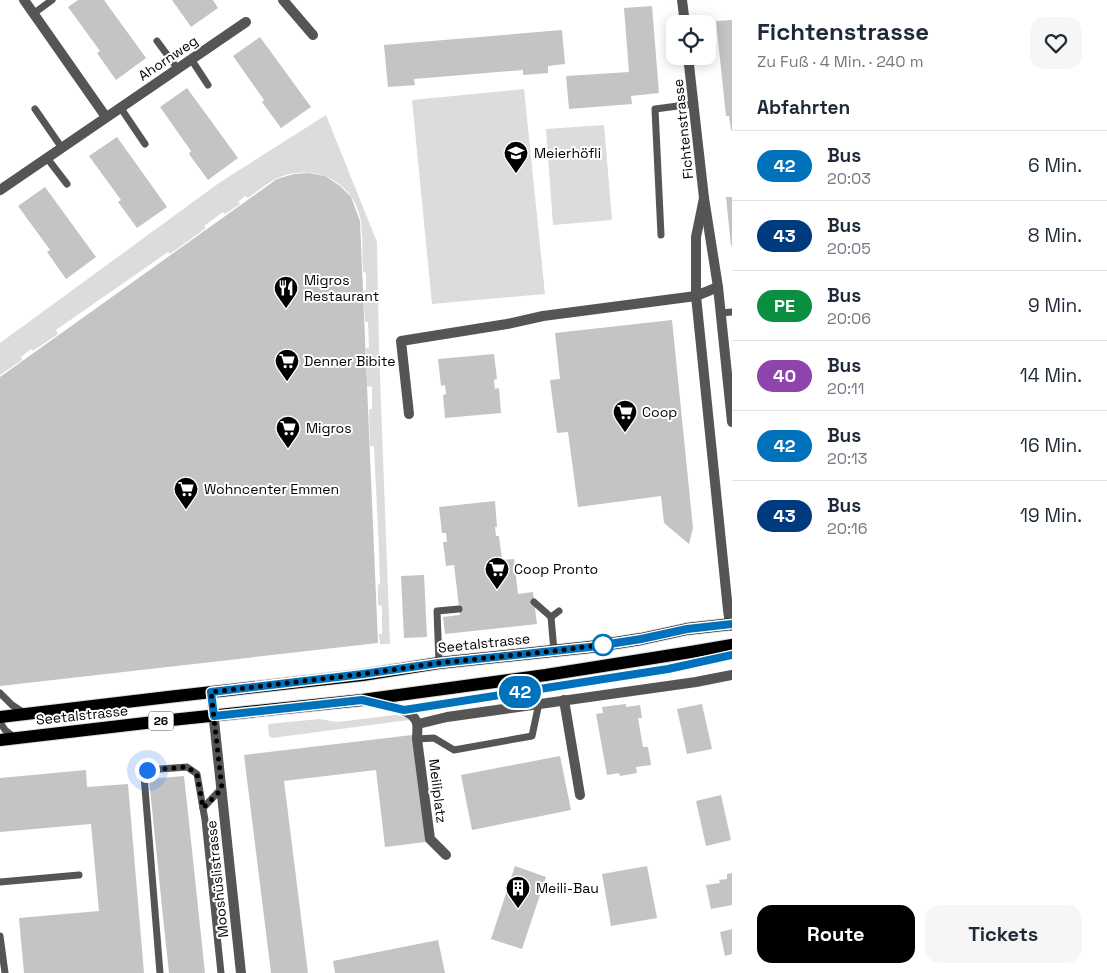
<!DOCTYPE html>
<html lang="de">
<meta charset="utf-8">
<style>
:root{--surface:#fff;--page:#f6f6f7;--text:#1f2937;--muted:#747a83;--line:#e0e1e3;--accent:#000}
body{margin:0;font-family:"Space Grotesk",sans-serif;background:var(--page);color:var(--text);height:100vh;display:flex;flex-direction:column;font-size:19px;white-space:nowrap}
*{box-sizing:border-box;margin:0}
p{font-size:16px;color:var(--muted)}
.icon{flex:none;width:28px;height:28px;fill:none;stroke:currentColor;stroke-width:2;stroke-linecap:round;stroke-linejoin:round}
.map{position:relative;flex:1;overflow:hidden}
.details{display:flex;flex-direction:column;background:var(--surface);width:375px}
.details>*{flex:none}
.badge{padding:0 10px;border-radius:16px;font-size:18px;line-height:32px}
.tools{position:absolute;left:666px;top:15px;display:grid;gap:10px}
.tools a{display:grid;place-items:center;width:50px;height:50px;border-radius:10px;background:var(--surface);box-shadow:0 2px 12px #0003;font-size:25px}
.you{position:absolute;width:25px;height:25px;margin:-12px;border:4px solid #fff;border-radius:50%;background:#1a73e8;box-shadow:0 0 0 8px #1a73e833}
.map>.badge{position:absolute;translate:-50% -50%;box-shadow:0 0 0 2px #fff}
h2{padding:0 25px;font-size:19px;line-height:45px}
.round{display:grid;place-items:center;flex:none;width:52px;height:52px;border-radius:15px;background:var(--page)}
.summary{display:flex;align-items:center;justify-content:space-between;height:85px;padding:0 25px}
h1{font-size:24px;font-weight:600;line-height:38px}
.action{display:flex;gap:10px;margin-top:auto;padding:10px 25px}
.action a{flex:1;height:58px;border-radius:15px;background:var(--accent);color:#fff;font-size:20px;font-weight:600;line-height:58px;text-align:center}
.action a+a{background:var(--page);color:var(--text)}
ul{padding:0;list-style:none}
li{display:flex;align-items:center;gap:15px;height:70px;padding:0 25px;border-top:1px solid var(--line)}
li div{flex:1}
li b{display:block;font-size:19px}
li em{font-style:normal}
li .badge{min-width:55px;font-weight:700;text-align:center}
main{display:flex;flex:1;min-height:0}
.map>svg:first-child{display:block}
</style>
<main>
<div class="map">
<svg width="732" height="973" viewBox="0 0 732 973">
<rect width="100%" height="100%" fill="#fff"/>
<g fill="#dcdcdc">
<path d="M524 89 545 294 432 304 412 100Z"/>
<path d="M326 115 377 242 379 350 390 644H380L379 634H382V606L378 605V585L380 584 379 550 374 446H370L369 409H372V387L367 386 366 348 369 347 368 322H365L363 291 366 290V273L363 272C362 256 363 239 361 222 355 183 317 163 280 177 268 182 258 191 248 198L245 196 238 202 240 204 225 214 223 212 204 226 206 228 170 254 168 252 56 330 58 334 33 351 31 349 21 357 22 360 0 375V343L219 183Z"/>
<path d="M604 125 612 220 553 225 546 129Z"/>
<path d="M395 715 405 717 409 720 272 738 269 736 268 724 319 719 337 722Z"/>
</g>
<g fill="#c4c4c4">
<path d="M78 0H104L146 58 116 80 97 53 100 51 68 7Z"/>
<path d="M172 0H213L218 8 191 27Z"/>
<path d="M652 6 659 93 631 96 632 104 569 109 566 76 629 72 624 8Z"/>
<path d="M732 20V130H731L729 116H726L716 21Z"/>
<path d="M562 30 565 64 548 66V73L523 75V70L414 79 415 85 388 87 384 45Z"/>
<path d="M260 37 311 107 281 128 262 102 264 100 233 56Z"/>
<path d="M187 88 238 158 208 180 189 154 191 151 160 107Z"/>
<path d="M117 137 167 207 137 228 118 202 121 200 89 156Z"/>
<path d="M309 173 325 176 340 186 351 197 360 221 378 643 0 686V377L277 179 294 174Z"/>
<path d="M45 187 96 257 66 279 47 252 50 250 18 206Z"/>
<path d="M726 197H732V246H731Z"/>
<path d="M672 320 693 528 689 544 664 523 661 496 578 507 568 432 557 433 550 380 560 379 555 333Z"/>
<path d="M494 354 497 379 494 380 495 389 499 388 501 413 445 418 443 395 446 394 445 385 441 386 438 359Z"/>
<path d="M495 501 497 527H495L496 536H499L502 560 514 559 518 594 533 592 537 624 445 634 443 617 460 615 454 565 446 566 443 542H447L446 533H442L439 507Z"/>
<path d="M424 575 427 637 404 638 401 576Z"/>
<path d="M626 704V707L640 705 642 718H638L643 747H648L651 765 636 767 637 773 620 776 619 773 607 775 596 714 603 713 602 707Z"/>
<path d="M702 704 712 749 687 754 677 709Z"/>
<path d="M412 735 426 842 385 847 376 770 284 781 308 973H271L244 755Z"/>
<path d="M560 756 571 810 472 830 461 775Z"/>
<path d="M86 770 87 787 128 784 144 973H24L19 918 99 911 91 824 0 832V778Z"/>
<path d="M184 776 189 822 205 973H169L163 917 149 779Z"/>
<path d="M721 795 731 840 706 846 696 801Z"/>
<path d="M515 866 546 877 522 949 491 939Z"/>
<path d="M647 866 657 918 611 926 602 874Z"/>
<path d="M732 873V905L711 909 706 885 720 883 719 880 727 879V874Z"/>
<path d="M732 929V954L725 956 720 932Z"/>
<path d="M438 940 445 973H335L333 961Z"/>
</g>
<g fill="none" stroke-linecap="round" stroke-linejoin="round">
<defs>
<g id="primary">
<path d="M0 717 168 697 363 675 439 663 590 647 641 639 687 629 732 624"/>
<path d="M0 740 171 720 362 700 546 675 691 652 732 645"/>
</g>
</defs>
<use href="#primary" stroke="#dbdbdb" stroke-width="14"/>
<g stroke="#555" stroke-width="7">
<path d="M33 14 52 0"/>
<path d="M157 41 177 68"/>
<path d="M191 59 208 85"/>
<path d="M120 107 145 144"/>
<path d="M35 109 62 148"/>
<path d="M47 158 67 184"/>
<path d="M661 235 655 109 693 104"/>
<path d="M721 313 732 312"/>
<path d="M534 602 551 617 554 651"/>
<path d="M551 617 559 611"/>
<path d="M439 663 437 611 459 609"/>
<path d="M0 693 12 705 24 713"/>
<path d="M405 710 668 669 732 655"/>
<path d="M0 722 5 730 15 738"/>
<path d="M417 739 434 738 454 750 532 736 539 703"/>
<path d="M203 808 221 789"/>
<path d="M0 882 79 875"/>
<path d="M0 936 5 973"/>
<path d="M160 973 144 776 147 770 187 767 197 774 205 820 221 973"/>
</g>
<g stroke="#555" stroke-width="10">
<path d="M24 0 106 117"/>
<path d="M283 0 313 35"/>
<path d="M682 0 685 24"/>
<path d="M688 56 704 198 718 287 732 422"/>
<path d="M0 190 246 22"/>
<path d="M704 198 696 237V296L728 610 730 624 732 626"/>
<path d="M409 414 401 341 507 324 543 316 696 296 718 287"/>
<path d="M564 700 580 795"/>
<path d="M367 701C381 705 412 707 417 723 418 728 417 734 417 739L430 839 446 855"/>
<path d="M418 724 447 717 696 682 732 675"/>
</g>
<path stroke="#555" stroke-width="10" d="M211 692 241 973"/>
<use href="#primary" stroke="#000" stroke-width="12"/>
</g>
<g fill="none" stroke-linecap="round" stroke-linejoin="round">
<defs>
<path id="line" d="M732 624 687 629 641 639 590 647 439 663 363 674 211 692 214 716 362 700 404 710 668 669 732 655"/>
</defs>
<use href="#line" stroke="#fff" stroke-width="11"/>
<use href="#line" stroke="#0072bc" stroke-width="8"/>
<path stroke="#000" stroke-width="5" stroke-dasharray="0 9" d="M147 770 187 767 197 774 203 808 222 789 211 692 363 674 439 663 554 651 607 644 603 645"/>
</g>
<defs>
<symbol id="school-pin" viewBox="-11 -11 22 30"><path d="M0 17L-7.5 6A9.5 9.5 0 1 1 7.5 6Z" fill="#000" stroke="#fff"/><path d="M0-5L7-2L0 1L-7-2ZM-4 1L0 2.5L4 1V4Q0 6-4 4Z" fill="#fff"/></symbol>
<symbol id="restaurant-pin" viewBox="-11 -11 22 30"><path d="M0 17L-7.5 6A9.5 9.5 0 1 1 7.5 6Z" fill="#000" stroke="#fff"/><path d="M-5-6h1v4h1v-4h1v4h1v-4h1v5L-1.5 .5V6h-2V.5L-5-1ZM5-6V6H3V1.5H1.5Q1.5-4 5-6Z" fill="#fff"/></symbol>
<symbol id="supermarket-pin" viewBox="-11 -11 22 30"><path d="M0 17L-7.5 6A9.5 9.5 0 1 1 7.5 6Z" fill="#000" stroke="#fff"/><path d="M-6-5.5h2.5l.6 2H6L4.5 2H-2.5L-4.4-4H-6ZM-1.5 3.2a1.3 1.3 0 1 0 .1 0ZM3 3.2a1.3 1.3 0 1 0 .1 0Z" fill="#fff"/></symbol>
<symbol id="building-pin" viewBox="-11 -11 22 30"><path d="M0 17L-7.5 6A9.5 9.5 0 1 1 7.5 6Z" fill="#000" stroke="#fff"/><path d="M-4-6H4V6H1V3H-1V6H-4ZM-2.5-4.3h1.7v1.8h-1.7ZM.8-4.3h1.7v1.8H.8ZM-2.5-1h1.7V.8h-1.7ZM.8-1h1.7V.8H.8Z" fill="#fff"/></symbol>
</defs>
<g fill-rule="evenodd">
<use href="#school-pin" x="502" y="139" width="28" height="38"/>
<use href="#restaurant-pin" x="272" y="274" width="28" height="38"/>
<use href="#supermarket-pin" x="273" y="347" width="28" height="38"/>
<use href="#supermarket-pin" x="611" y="398" width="28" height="38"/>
<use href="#supermarket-pin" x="274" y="414" width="28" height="38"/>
<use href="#supermarket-pin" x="172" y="475" width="28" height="38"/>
<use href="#supermarket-pin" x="483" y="555" width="28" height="38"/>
<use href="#building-pin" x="504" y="874" width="28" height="38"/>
</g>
<circle fill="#fff" stroke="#0072bc" stroke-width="2.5" cx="603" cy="645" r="10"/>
<g text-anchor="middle" stroke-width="4" stroke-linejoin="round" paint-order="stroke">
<rect fill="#fff" stroke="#4c4c4c" stroke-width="1" x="148.5" y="711.5" width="25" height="19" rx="4"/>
<g font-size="12" font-weight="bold" fill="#000">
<text x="161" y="725">26</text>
</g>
<g font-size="14" fill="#000" stroke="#fff">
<text transform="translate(168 58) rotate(-34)" y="5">Ahornweg</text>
<text transform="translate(683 129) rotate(-96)" y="5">Fichtenstrasse</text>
<text transform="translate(484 643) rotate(-6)" y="5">Seetalstrasse</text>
<text transform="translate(82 715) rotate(-6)" y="5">Seetalstrasse</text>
<text transform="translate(438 791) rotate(83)" y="5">Meiliplatz</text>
<text transform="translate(217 879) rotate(-96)" y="5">Mooshüslistrasse</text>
</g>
<g font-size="14" fill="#000" stroke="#fff" text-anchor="start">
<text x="534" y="158">Meierhöfli</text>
<text x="304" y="285">Migros<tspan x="304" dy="16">Restaurant</tspan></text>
<text x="304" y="366">Denner Bibite</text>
<text x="642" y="417">Coop</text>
<text x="306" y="433">Migros</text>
<text x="204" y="494">Wohncenter Emmen</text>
<text x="514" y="574">Coop Pronto</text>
<text x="536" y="893">Meili-Bau</text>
</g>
</g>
</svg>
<div class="tools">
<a><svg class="icon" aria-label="locate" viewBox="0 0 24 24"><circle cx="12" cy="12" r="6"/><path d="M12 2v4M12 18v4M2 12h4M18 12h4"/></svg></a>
</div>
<div class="you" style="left:147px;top:770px"></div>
<b class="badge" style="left:520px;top:692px;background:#0072bc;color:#fff">42</b>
</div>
<section class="details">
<div class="summary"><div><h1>Fichtenstrasse</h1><p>Zu Fuß · 4 Min. · 240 m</p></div><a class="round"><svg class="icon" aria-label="heart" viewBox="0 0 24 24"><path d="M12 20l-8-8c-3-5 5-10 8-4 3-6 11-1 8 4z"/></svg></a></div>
<h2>Abfahrten</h2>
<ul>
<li><span class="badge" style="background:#0072bc;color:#fff">42</span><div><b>Bus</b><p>20:03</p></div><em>6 Min.</em></li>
<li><span class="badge" style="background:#003b80;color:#fff">43</span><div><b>Bus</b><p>20:05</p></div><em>8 Min.</em></li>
<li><span class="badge" style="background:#0a8f40;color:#fff">PE</span><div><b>Bus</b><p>20:06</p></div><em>9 Min.</em></li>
<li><span class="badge" style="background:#8e44ad;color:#fff">40</span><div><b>Bus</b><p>20:11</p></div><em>14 Min.</em></li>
<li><span class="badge" style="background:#0072bc;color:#fff">42</span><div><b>Bus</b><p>20:13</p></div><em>16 Min.</em></li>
<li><span class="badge" style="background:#003b80;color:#fff">43</span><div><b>Bus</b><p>20:16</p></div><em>19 Min.</em></li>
</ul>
<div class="action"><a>Route</a><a>Tickets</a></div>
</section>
</main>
